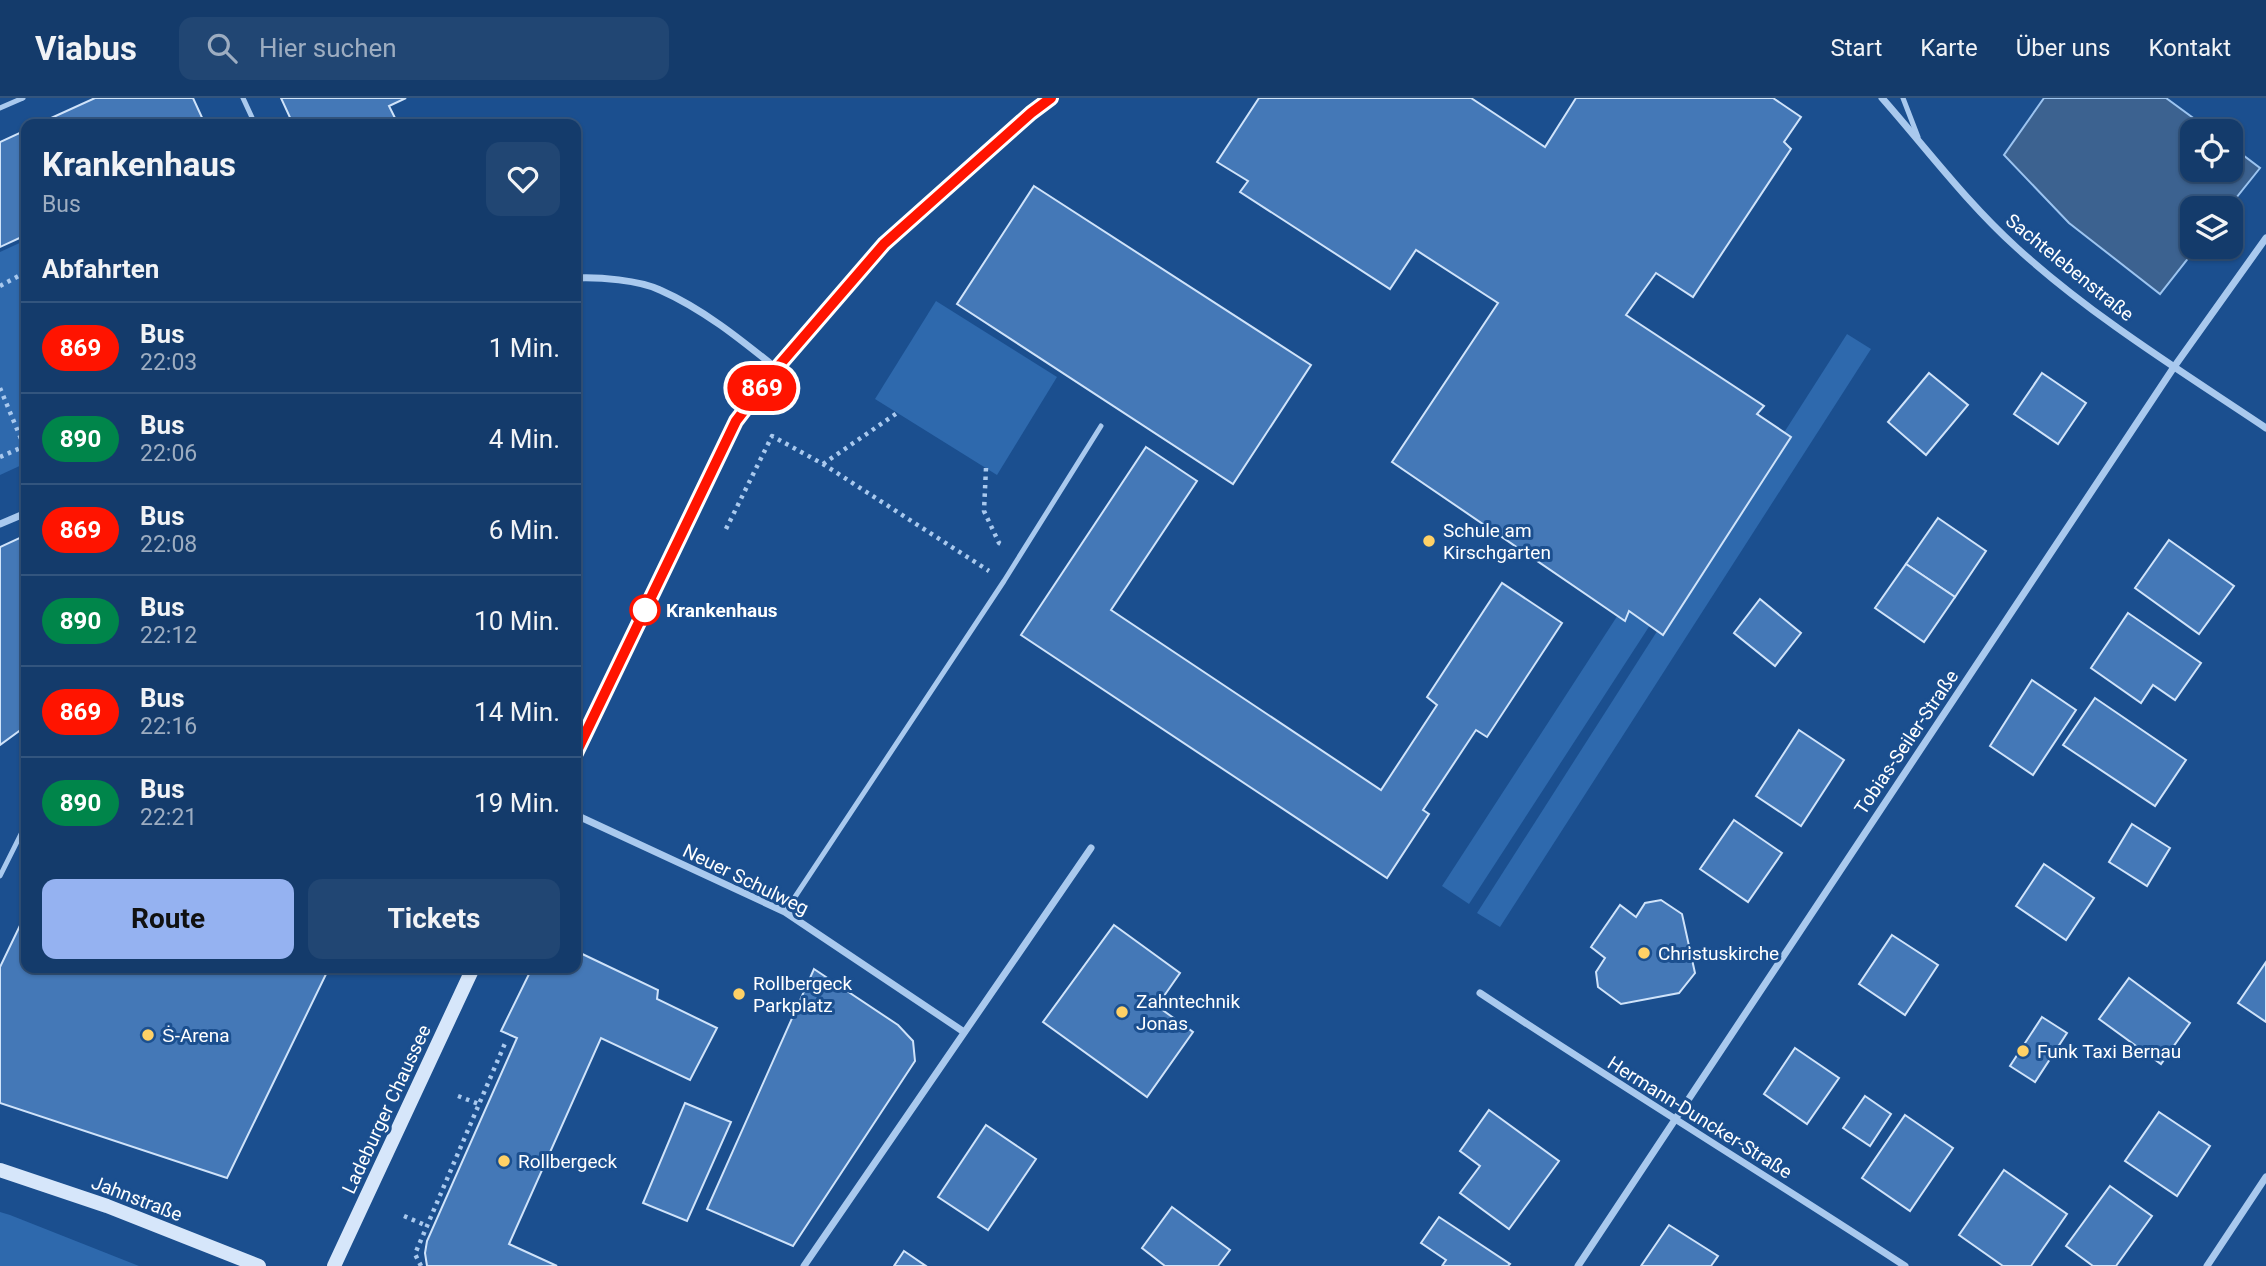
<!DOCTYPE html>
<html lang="de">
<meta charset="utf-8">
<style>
:root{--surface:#143b6b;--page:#214673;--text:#f1f3f6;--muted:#9dadc1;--line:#33557e;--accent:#95b2f1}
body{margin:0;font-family:Roboto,sans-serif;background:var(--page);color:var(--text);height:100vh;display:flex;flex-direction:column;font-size:26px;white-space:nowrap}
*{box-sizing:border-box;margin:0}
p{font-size:23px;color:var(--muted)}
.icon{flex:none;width:38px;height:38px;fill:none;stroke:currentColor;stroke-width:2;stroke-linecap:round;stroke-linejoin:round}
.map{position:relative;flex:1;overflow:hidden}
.drawer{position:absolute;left:21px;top:21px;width:560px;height:854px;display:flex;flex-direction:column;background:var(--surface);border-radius:14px;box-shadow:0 2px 5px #0004,0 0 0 2px var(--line)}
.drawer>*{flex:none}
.badge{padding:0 14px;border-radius:23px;font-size:24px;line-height:46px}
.controls{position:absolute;left:2180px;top:21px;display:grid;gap:14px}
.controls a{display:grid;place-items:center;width:63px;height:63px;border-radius:14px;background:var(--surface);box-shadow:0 2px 5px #0004,0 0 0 2px var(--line);font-size:35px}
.map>.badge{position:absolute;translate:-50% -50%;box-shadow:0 0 0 4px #fff}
h2{padding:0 21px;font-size:26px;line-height:63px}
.round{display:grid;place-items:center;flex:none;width:74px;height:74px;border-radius:14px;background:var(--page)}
.headline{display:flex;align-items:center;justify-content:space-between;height:119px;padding:0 21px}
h1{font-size:33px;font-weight:700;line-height:52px}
.primary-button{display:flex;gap:14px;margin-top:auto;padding:14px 21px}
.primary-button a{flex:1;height:80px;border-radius:14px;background:var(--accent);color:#111;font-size:28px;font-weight:700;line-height:80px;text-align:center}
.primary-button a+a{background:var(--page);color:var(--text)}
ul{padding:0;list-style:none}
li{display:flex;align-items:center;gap:21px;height:91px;padding:0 21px;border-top:2px solid var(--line)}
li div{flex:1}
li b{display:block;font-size:26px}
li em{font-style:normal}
li .badge{min-width:77px;font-weight:700;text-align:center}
header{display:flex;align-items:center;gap:42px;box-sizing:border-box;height:98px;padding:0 35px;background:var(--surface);border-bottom:2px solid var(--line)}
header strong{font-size:33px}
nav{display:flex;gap:38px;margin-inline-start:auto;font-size:24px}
.search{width:490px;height:63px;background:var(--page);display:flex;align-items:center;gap:18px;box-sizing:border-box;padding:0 24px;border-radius:14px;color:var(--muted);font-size:26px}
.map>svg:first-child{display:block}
</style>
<header>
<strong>Viabus</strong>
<div class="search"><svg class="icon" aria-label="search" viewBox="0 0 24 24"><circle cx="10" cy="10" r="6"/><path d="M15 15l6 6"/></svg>Hier suchen</div>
<nav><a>Start</a><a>Karte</a><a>Über uns</a><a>Kontakt</a></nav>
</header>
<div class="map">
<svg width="2266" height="1168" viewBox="0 0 2266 1168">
<rect width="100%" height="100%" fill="#1b4f8f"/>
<g fill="#2e69ad">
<path d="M26 142V365L0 377V154Z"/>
<path d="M936 203 1057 279 997 377 875 301Z"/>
<path d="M1847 236 1871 251 1500 829 1477 815Z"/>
<path d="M1627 503 1654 521 1469 806 1442 788Z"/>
<path d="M0 1114 10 1117 139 1168H0Z"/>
</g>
<path fill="#3c6290" stroke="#9cc4f0" stroke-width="2" d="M2044 0H2166L2211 33H2193V72H2231V48L2260 70 2228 110H2193V149H2197L2160 196 2069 125 2004 57Z"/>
<g fill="#4478b7" stroke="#cfe3fa" stroke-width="2">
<path d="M95 0H193L205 26H38Z"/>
<path d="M281 0H406L389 8 398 26H293Z"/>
<path d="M1259 0H1471L1545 49 1576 0H1773L1801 19 1784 44 1791 51 1693 199 1656 175 1626 217 1764 308 1757 316 1791 339 1663 537 1629 513 1625 523 1392 364 1498 205 1416 152 1390 191 1240 94 1248 83 1217 64Z"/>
<path d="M26 32V137L0 149V44Z"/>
<path d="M1034 88 1311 267 1233 386 957 206Z"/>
<path d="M1929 275 1968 307 1926 357 1888 324Z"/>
<path d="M2042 275 2086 305 2058 346 2014 316Z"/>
<path d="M1146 349 1197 383 1111 512 1381 692 1437 607 1427 599 1502 485 1562 525 1487 639 1476 632 1423 712 1429 716 1387 780 1021 537Z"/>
<path d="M1938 420 1986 453 1955 499 1906 466Z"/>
<path d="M26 437V628L0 647V449Z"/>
<path d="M2169 442 2234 488 2199 536 2135 490Z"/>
<path d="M1906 466 1955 499 1924 544 1875 510Z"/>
<path d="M1760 501 1801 535 1775 568 1734 535Z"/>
<path d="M2128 515 2201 565 2175 602 2153 587 2141 605 2091 570Z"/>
<path d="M2032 582 2076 612 2033 677 1990 648Z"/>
<path d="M2095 600 2186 662 2155 708 2063 647Z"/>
<path d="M1799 632 1844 662 1801 728 1756 698Z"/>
<path d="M1734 722 1782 755 1748 804 1700 771Z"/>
<path d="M2132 726 2170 750 2147 788 2109 764Z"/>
<path d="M2044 766 2094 800 2066 842 2016 808Z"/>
<path d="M1661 802 1682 816 1695 875 1679 895 1621 906 1598 889 1596 874 1605 860 1591 849 1620 807 1636 819 1645 805Z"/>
<path d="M26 815V870H329L227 1080 0 1005V869Z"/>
<path d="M1114 827 1180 875 1157 908 1193 934 1147 999 1043 924Z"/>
<path d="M1892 837 1938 867 1905 917 1859 886Z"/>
<path d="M576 853 658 892 657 901 717 930 690 982 601 940 509 1146 557 1168H427L425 1155 427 1143 517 940 501 933 532 870H576Z"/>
<path d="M2266 864V924L2238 905Z"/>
<path d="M814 871 898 927 913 943 915 963 793 1148 707 1111Z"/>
<path d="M2129 880 2190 925 2161 966 2099 921Z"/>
<path d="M2042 919 2067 935 2035 984 2010 968Z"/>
<path d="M1795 950 1839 980 1807 1026 1764 996Z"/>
<path d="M1865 998 1891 1016 1870 1048 1843 1030Z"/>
<path d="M685 1005 731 1024 687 1123 643 1105Z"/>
<path d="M1489 1012 1559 1063 1509 1131 1460 1095 1480 1068 1460 1053Z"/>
<path d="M2159 1014 2210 1048 2177 1098 2125 1063Z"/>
<path d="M1905 1017 1953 1050 1910 1113 1862 1080Z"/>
<path d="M986 1027 1036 1061 988 1132 938 1099Z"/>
<path d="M2004 1072 2067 1116 2031 1168H2003L1959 1137Z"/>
<path d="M2110 1088 2152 1118 2116 1168H2093L2066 1148Z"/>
<path d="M1172 1109 1230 1152 1218 1168H1165L1142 1150Z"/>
<path d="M1439 1119 1510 1166 1508 1168H1442L1446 1162 1421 1145Z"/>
<path d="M1669 1127 1718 1158 1711 1168H1641Z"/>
<path d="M904 1153 926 1168H894Z"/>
</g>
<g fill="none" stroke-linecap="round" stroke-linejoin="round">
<g stroke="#a9c9ee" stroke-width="4.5" stroke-dasharray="3.5 5" stroke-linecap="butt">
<path d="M0 188 26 174"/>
<path d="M0 290 24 348"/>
<path d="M0 359 25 348"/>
<path d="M823 366 897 315"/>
<path d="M986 370 984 413 999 445 1003 447"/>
<path d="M726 431 772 338 823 366 989 473"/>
<path d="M458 998 479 1006"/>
<path d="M404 1118 427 1128"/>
<path d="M421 1168 415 1156 506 943"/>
</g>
<g stroke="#a9c9ee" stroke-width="5">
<path d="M243 0 255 26"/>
<path d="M1903 0 1918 39"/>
<path d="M0 10 23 0"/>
<path d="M0 778 26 726"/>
<path d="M785 814 1004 483 1101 328"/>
</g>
<g stroke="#a9c9ee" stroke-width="7">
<path d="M1882 0C1926 50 1967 105 2017 150 2093 219 2181 273 2266 330"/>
<path d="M576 180C599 179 639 182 660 192 703 211 740 241 776 270"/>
<path d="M0 426 26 415"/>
<path d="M576 717 785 814 964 934"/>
<path d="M1480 895C1620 988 1764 1076 1905 1168"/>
<path d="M804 1168 1091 750"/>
<path d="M1578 1168 2174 269 2266 140"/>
<path d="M2207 1168 2266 1079"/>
</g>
<g stroke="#d6e6fa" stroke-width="14">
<path d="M576 655 736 323 776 270 884 146 1031 15 1051 0"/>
<path d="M0 1072 107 1108 259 1168"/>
<path d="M334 1168 473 870"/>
</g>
</g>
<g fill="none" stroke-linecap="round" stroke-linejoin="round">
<defs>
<path id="line" d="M576 655 736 323 776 271 884 146 1031 15 1051 0"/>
</defs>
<use href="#line" stroke="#fff" stroke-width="16"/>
<use href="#line" stroke="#ff1400" stroke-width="10"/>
</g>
<g fill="#ffd166" stroke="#1b4f8f" stroke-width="2.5">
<circle cx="1429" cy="443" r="7"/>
<circle cx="1644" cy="855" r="7"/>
<circle cx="739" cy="896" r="7"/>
<circle cx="1122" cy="914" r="7"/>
<circle cx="148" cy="937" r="7"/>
<circle cx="2023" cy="953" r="7"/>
<circle cx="504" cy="1063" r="7"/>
</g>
<circle fill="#fff" stroke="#ff1400" stroke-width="3.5" cx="645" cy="512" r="14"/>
<g text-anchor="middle" stroke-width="6" stroke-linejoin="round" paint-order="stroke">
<g font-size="19" fill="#fff" stroke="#1b4f8f">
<text transform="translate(2070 169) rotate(39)" y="7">Sachtelebenstraße</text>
<text transform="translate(1906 644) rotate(-56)" y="7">Tobias-Seiler-Straße</text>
<text transform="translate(746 781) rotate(26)" y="7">Neuer Schulweg</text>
<text transform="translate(386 1011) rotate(-65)" y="7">Ladeburger Chaussee</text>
<text transform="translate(1700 1019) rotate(32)" y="7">Hermann-Duncker-Straße</text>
<text transform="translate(137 1100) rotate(21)" y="7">Jahnstraße</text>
</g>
<g font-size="19" fill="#fff" stroke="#1b4f8f" text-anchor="start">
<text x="1443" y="439">Schule am<tspan x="1443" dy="22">Kirschgarten</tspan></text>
<text x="1658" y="862">Christuskirche</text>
<text x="753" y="892">Rollbergeck<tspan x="753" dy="22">Parkplatz</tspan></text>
<text x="1136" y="910">Zahntechnik<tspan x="1136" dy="22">Jonas</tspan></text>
<text x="162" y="944">Ṡ-Arena</text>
<text x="2037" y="960">Funk Taxi Bernau</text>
<text x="518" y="1070">Rollbergeck</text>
</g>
<g font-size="19" font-weight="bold" fill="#fff" stroke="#1b4f8f" text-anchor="start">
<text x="666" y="519">Krankenhaus</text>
</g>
</g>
</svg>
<div class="controls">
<a><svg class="icon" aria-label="locate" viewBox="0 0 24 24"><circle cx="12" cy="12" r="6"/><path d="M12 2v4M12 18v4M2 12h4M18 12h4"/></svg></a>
<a><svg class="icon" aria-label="layers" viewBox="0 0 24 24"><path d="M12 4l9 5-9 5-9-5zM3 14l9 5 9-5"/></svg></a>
</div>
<b class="badge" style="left:762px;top:290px;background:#ff1400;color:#fff">869</b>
<section class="drawer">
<div class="headline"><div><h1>Krankenhaus</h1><p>Bus</p></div><a class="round"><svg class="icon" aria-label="heart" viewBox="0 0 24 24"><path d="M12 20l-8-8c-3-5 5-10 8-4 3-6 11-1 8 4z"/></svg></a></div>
<h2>Abfahrten</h2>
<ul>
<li><span class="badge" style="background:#ff1400;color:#fff">869</span><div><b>Bus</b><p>22:03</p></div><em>1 Min.</em></li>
<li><span class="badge" style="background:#00854a;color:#fff">890</span><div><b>Bus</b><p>22:06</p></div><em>4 Min.</em></li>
<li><span class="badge" style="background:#ff1400;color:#fff">869</span><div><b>Bus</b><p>22:08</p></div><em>6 Min.</em></li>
<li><span class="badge" style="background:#00854a;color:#fff">890</span><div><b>Bus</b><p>22:12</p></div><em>10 Min.</em></li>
<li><span class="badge" style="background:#ff1400;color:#fff">869</span><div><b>Bus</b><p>22:16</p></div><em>14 Min.</em></li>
<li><span class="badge" style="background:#00854a;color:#fff">890</span><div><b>Bus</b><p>22:21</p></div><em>19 Min.</em></li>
</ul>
<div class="primary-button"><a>Route</a><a>Tickets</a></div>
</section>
</div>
